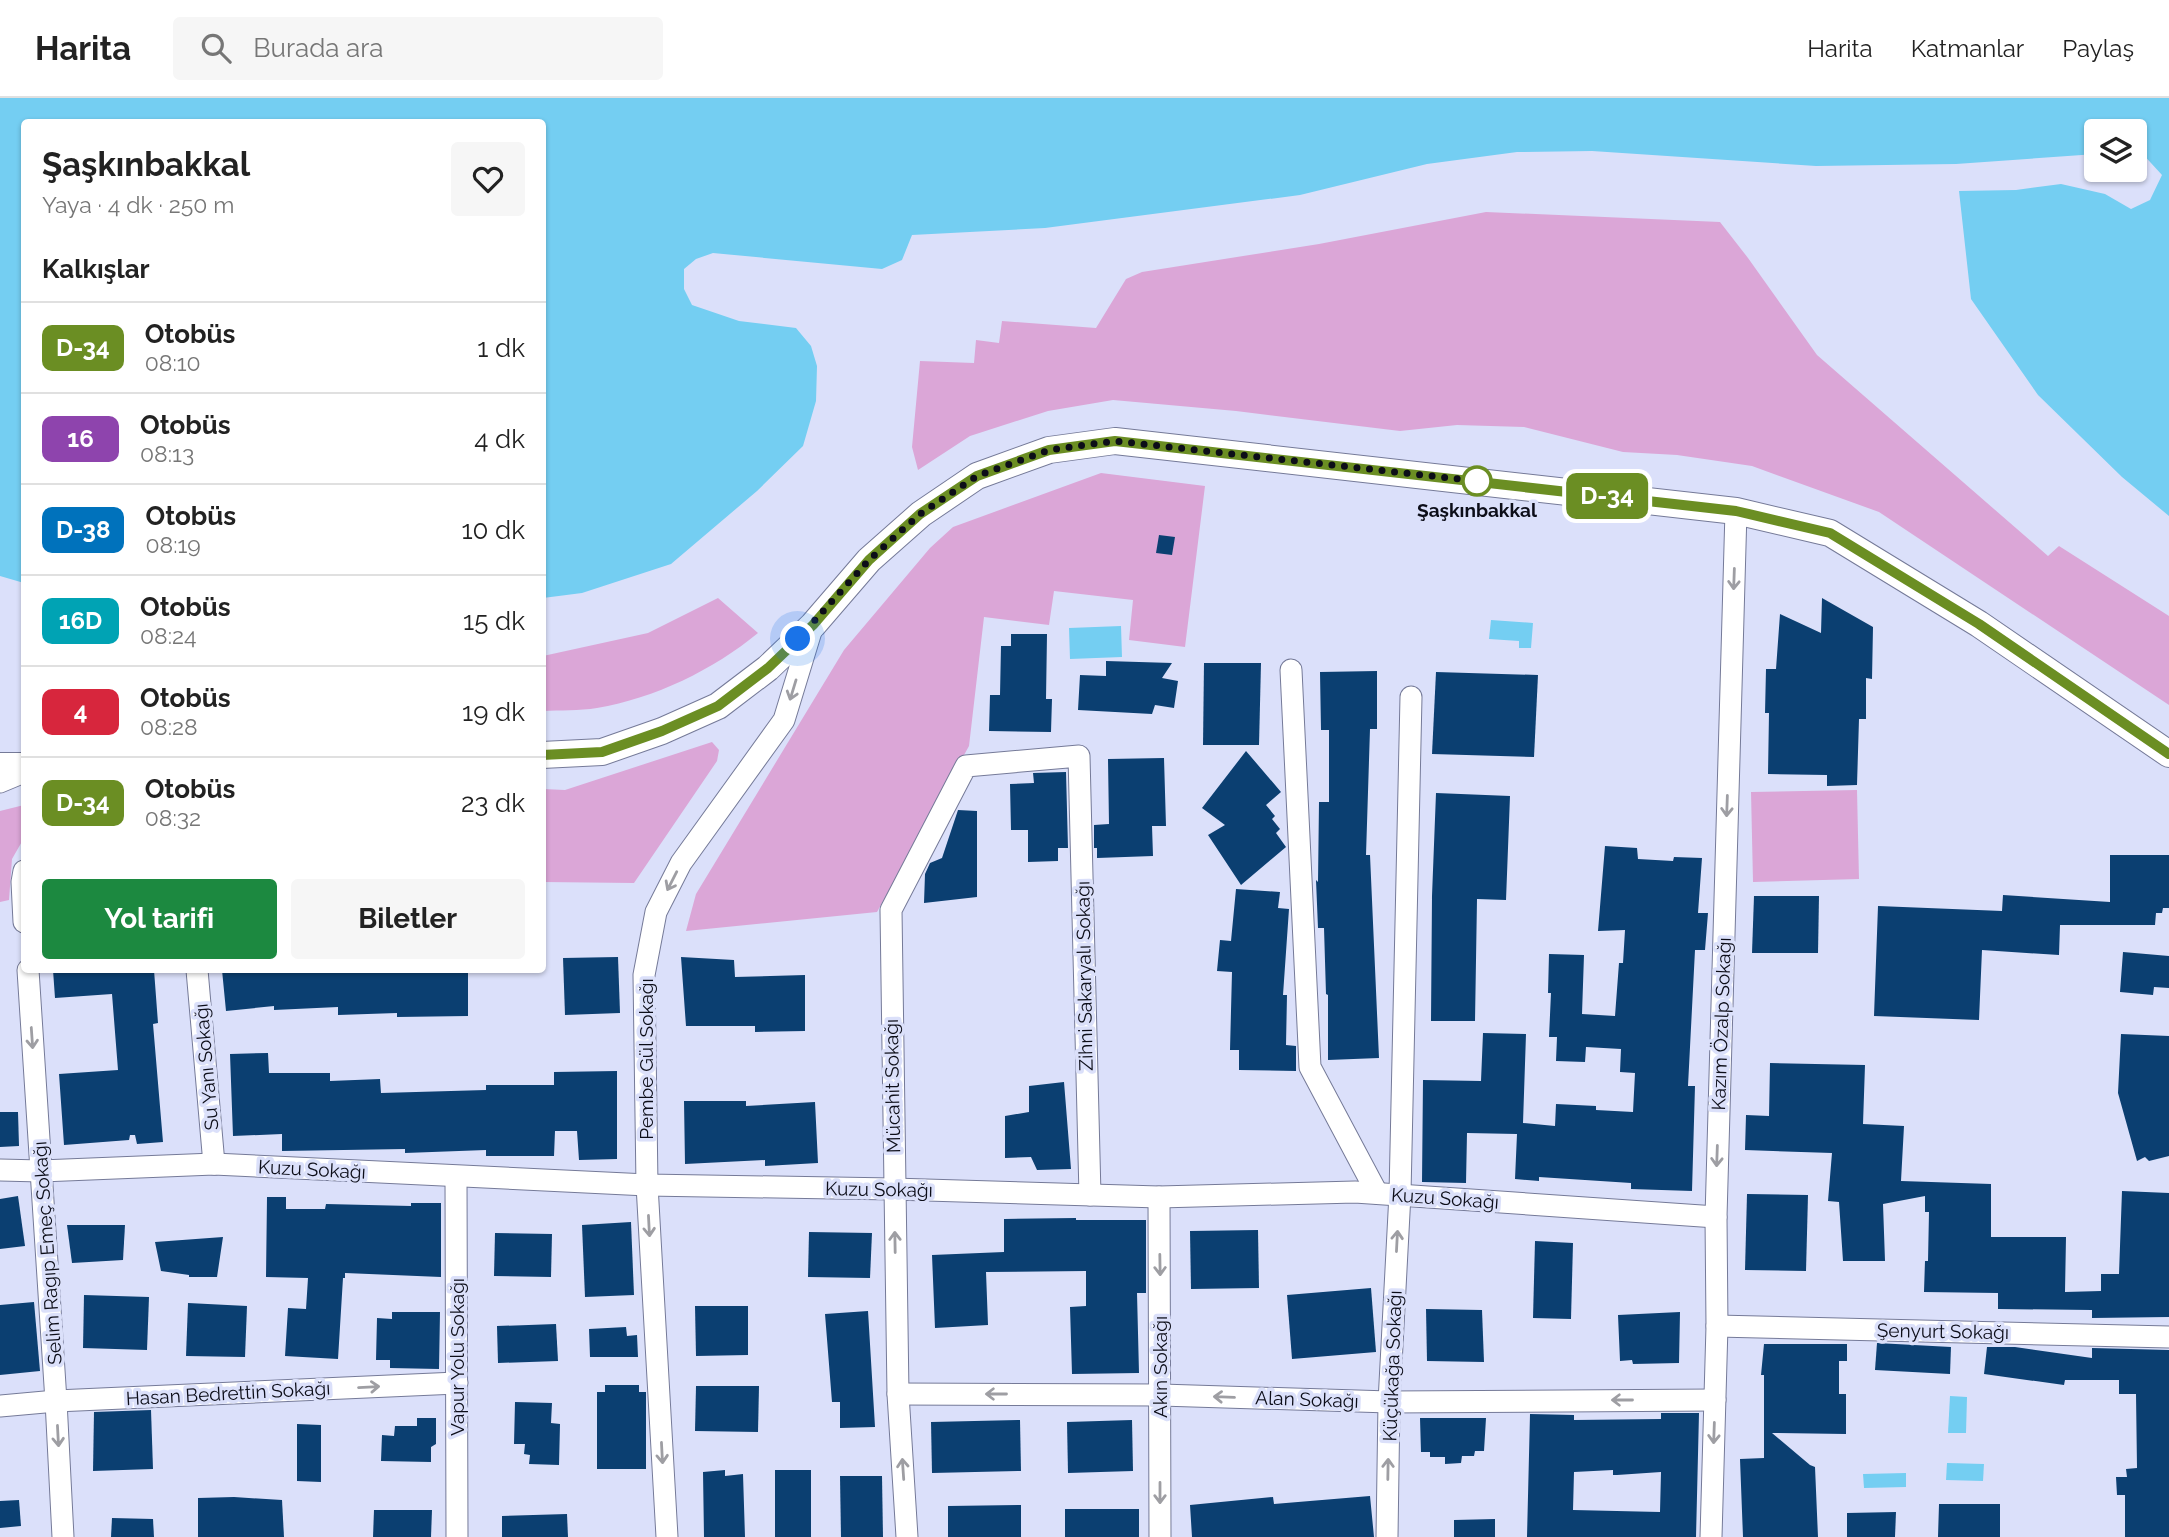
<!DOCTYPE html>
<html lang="tr">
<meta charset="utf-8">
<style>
:root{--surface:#fff;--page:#f6f6f6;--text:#222;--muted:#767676;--line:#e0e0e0;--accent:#1c8940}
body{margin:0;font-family:Raleway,sans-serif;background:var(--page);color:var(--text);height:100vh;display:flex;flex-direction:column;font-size:26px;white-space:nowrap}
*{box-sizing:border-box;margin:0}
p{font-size:23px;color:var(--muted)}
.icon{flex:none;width:38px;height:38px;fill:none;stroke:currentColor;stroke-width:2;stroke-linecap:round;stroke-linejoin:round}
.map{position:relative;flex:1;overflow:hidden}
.panel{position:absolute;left:21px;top:21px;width:525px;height:854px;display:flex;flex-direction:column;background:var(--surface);border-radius:7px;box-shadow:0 2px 5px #0004}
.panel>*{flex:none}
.badge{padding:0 14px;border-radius:10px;font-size:24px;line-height:46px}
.fabs{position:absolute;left:2084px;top:21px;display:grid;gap:14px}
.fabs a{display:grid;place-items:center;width:63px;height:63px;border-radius:7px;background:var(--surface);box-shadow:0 2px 5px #0004;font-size:35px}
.you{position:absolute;width:35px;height:35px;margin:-18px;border:5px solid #fff;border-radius:50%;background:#1a73e8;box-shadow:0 0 0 10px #1a73e833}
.map>.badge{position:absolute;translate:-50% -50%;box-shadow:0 0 0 4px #fff}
h2{padding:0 21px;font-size:26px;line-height:63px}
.round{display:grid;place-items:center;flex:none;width:74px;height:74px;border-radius:7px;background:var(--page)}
.overview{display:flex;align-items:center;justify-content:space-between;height:119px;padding:0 21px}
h1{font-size:33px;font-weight:700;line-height:52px}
.primary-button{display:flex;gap:14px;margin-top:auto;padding:14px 21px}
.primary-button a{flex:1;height:80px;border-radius:7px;background:var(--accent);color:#fff;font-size:28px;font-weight:700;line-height:80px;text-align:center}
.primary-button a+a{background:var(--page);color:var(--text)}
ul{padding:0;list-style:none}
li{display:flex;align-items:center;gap:21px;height:91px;padding:0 21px;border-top:2px solid var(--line)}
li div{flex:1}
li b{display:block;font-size:26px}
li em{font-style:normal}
li .badge{min-width:77px;font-weight:700;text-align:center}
header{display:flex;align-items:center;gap:42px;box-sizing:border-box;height:98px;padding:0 35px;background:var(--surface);border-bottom:2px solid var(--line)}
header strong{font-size:33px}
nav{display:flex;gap:38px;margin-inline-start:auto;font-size:24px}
.search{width:490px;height:63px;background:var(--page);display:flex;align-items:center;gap:18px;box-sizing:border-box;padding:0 24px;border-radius:7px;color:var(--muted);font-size:26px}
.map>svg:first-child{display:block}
</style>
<header>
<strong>Harita</strong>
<div class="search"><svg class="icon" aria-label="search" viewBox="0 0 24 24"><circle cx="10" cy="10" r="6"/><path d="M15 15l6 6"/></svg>Burada ara</div>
<nav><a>Harita</a><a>Katmanlar</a><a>Paylaş</a></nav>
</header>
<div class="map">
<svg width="2169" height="1439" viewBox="0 0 2169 1439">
<rect width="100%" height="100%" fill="#dbe0fa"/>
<g fill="#dba6d7">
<path d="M1486 114 1720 124 1748 160 1817 257 2048 458 2059 448 2169 518V607L1879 414 1752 368 1677 357 1623 354 1524 329 1457 327 1400 333 1236 313 1113 302 1048 313 970 338 918 372 912 349 920 263 974 265 976 242 999 245 1002 223 1096 230 1126 181 1142 174 1319 146Z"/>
<path d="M1101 375 1205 388 1185 549 1129 542 1133 502 1054 493 1049 527 984 519 969 648 877 814 686 833 696 796 844 552 930 450 953 429Z"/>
<path d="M718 500 758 535C713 572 655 600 597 610 579 613 560 612 543 613V558L648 535Z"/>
<path d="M712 644 719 652 717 663 634 785 543 784V691L565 692Z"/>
<path d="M1857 692 1859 781 1753 784 1751 694Z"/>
<path d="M24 707V740L12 761 9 802 0 804V713Z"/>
</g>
<g fill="#74cef2">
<path d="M0 0H2169V418L2122 379 2038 297 1971 201 1959 93 2016 92 2061 86 2105 96 2131 111 2150 102 2162 77 2140 53H2135V33H2096V56L1956 66 1816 68 1592 53 1517 54 1427 66 1300 97 1045 130 912 137 902 162 882 171 713 155 696 161 684 171V191L692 207 739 223 796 230 811 248 817 268 816 303 803 348 757 393 671 466 582 495 543 500 542 24H24V485L0 478Z"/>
<path d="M1491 522 1533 525 1531 550H1519V543L1489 541Z"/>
<path d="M1121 528 1122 559 1070 561 1069 530Z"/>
<path d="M1950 1298 1967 1299 1966 1335H1948Z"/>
<path d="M1947 1365 1984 1366 1983 1383 1946 1382Z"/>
<path d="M1906 1375V1389L1864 1390 1863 1376Z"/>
</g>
<g fill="#0b3f71" fill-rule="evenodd">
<path d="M1159 437 1175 439 1172 457 1156 455Z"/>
<path d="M1822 500 1873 529 1872 581 1866 580V621H1859L1857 687 1827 688V677L1768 676 1769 615H1765L1766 571H1776L1780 516 1821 535Z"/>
<path d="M1011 536H1047L1046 601H1052L1051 634 989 633 990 597H1000L1001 548H1011Z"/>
<path d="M1106 563 1172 565 1162 580 1178 583 1174 610 1155 607 1152 616 1078 612 1080 577 1106 578Z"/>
<path d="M1204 565H1261L1259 647H1203Z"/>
<path d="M1377 573V631H1370L1366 757H1370L1379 960 1328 962V897L1326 896 1324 830H1318L1316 782 1318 784 1319 704H1329V632H1321L1320 574Z"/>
<path d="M1436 574 1538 577 1534 659 1432 656Z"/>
<path d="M1246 653 1281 694 1266 707 1275 718 1272 721 1280 731 1276 735 1286 749 1241 787 1208 737 1225 727 1202 710Z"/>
<path d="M1164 660 1166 728H1152L1153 758 1097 760V750H1094V727L1109 726 1108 661Z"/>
<path d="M1066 674 1068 750H1058V763L1028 764V732H1011L1010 686 1034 685 1033 675Z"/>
<path d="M1436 695 1510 698 1506 802 1477 801 1475 923H1431L1432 798Z"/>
<path d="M958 712 977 713V799L924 805 925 776 930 765 942 760Z"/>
<path d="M1605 748 1637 750 1638 761 1673 763 1674 759 1702 760 1698 815H1708L1705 852H1695L1688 988H1695L1692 1093 1631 1091V1085L1539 1079V1083L1515 1081 1517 1036 1467 1035 1466 1085 1422 1084 1423 982 1481 983 1483 935 1526 936 1523 1025 1555 1028 1556 1006 1596 1008V1012L1633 1014 1635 975 1620 974 1621 951 1586 949 1585 964 1556 963 1557 939H1549L1551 895H1548L1549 856 1584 857 1582 916 1615 918 1619 865H1623L1625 832 1598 833Z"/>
<path d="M2110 757H2169V810H2163L2162 815H2156L2155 827H2060L2059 857 1982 852 1979 922 1874 918 1878 808 2002 813 2003 797 2110 804Z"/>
<path d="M1236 791 1280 794 1278 810 1289 811 1283 897H1287L1286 947 1296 948V973L1239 972V952H1230L1232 874 1217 873 1220 842 1231 843Z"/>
<path d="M1754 798H1819L1818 855H1752Z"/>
<path d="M2123 854 2169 858V890L2154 889 2153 897 2120 894Z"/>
<path d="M618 859 620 915 565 917 563 860Z"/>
<path d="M681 859 734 862 735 879 805 877V933L755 934V928H686Z"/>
<path d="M53 872H154L158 925 153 926 163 1044 137 1046 135 1037H130L129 1042 64 1047 59 976 118 972 112 896 55 900Z"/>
<path d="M222 872H468V918L397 919V915L338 917V909L274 912V908L226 913Z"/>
<path d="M2121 936 2169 938V1058L2149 1063 2145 1059 2137 1063 2118 995Z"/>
<path d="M268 955 269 975H330V983L380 981 381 995 486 992V987H554V974L617 973V1061L579 1062 577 1033H555L554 1058H486V1052L405 1055V1051L282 1053V1036L233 1038 230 956Z"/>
<path d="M1770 965 1865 967 1863 1026 1904 1028 1901 1083 1991 1086V1139H2066L2065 1194 2101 1193V1176H2119L2122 1093 2169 1095V1219L2092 1220V1212L1998 1211V1195L1924 1194 1925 1163H1928L1929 1114H1925V1098L1883 1106 1885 1163H1843L1839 1104 1828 1103 1832 1055 1745 1052 1746 1017 1769 1018Z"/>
<path d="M1064 984 1071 1071 1037 1072 1031 1059 1005 1060V1018L1029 1014V988Z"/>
<path d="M684 1003H746V1008L815 1004 818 1065 765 1068V1062L685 1066Z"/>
<path d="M0 1014H18L19 1048 0 1049Z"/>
<path d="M1747 1096 1808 1097 1806 1173 1745 1172Z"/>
<path d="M18 1098 25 1148 0 1151V1101Z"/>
<path d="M267 1099H286V1111H325L326 1106 411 1108V1105H441V1179L345 1175V1180H343L338 1261 285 1258 288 1210 306 1211 308 1180 266 1179Z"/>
<path d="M1076 1120V1122H1146V1195H1137L1139 1275 1072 1276 1070 1209 1086 1208V1173L986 1174 988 1227 935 1230 932 1157 1004 1154V1121Z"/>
<path d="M631 1124 634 1197 585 1199 582 1127Z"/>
<path d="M67 1127H125L123 1162 72 1165Z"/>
<path d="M1258 1132 1259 1190 1191 1191 1190 1133Z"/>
<path d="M809 1134 872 1135 870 1180 808 1179Z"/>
<path d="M495 1135 552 1136 551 1179 494 1178Z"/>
<path d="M223 1139 217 1179H189V1177L161 1173 155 1144Z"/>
<path d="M1535 1143 1573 1145 1571 1221 1533 1220Z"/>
<path d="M1371 1190 1376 1254 1292 1261 1287 1197Z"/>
<path d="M84 1197 149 1199 147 1252 83 1250Z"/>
<path d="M34 1204 40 1273 0 1277V1207Z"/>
<path d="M188 1205 247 1208 245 1259 186 1258Z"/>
<path d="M695 1208H748V1257L696 1258Z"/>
<path d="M1426 1211 1482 1212 1484 1264 1427 1263Z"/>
<path d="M868 1213 875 1329 840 1330V1304H832L825 1216Z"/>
<path d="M392 1214H440L439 1271 390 1270V1262H376L377 1220 392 1221Z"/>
<path d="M1680 1214 1679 1265 1633 1266 1632 1262 1620 1263 1618 1217Z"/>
<path d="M556 1226 558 1263 498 1265 497 1228Z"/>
<path d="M626 1229 627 1238 637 1237 638 1259H590L589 1231Z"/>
<path d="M1877 1245 1951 1249 1950 1276 1875 1272Z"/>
<path d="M1764 1246H1847V1263H1839V1296H1846V1336L1772 1335 1810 1367 1815 1369 1818 1439H1743L1740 1361 1764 1360V1277H1761Z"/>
<path d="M1987 1249H2015L2092 1260V1250L2169 1252V1439H2125V1397H2117L2116 1379H2127L2126 1371 2137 1370 2136 1296H2119V1282H2065L2064 1287 1984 1276Z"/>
<path d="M605 1287H639V1294H646V1371H597V1294H605Z"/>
<path d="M696 1288H759L758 1334 695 1333Z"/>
<path d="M515 1304 552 1305 551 1325 560 1326 559 1367 529 1366 530 1357 524 1356 525 1346H514Z"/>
<path d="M151 1312 153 1371 93 1373 94 1314Z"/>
<path d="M1661 1315H1699L1696 1439H1527L1530 1316 1574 1317V1322L1661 1321ZM1613 1372V1377H1617L1661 1374 1660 1414 1573 1412 1574 1374Z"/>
<path d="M417 1320H436V1346L431 1349V1364L381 1363 382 1337 394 1338 395 1328H417Z"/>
<path d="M1420 1320H1486L1484 1353H1475L1474 1358H1462L1461 1365 1445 1366V1359H1430V1354H1421Z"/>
<path d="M1020 1322 1021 1373 932 1375 931 1324Z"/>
<path d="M1132 1322 1133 1373 1068 1375 1067 1324Z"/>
<path d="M297 1326 321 1327V1384L297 1383Z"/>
<path d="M725 1372V1378L743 1376 745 1439H704L703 1374Z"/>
<rect x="775" y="1372" width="36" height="67"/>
<path d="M840 1378H882L883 1439H841Z"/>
<path d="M1370 1398 1374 1439H1192L1190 1407 1273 1399 1274 1406Z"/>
<path d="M234 1399 282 1402 284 1439H198V1400Z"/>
<path d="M19 1402 21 1428 0 1430V1403Z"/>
<path d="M1939 1406H2000V1439H1938Z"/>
<path d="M1021 1407V1439H948V1408Z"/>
<rect x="1065" y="1411" width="74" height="28"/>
<path d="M374 1412H432L431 1439H373Z"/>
<path d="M1896 1414 1895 1439H1847V1415Z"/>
<path d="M567 1416 568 1439H502V1418Z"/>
<path d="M112 1420 153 1421 154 1439H111Z"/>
<path d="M1495 1421V1439H1454V1422Z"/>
</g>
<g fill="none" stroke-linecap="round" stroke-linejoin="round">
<defs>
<g id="minor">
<path d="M1291 572 1310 969 1377 1095"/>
<path d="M0 684 24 674"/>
<path d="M24 773 22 784 24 824"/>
<path d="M28 872 56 1303 63 1439"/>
<path d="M197 872 214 1066"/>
<path d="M0 1072 41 1073 214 1066 647 1087 893 1091 1159 1099 1355 1094 1716 1119"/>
<path d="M456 1079 457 1439"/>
<path d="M1159 1099 1160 1439"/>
<path d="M1717 1228 2169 1239"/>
<path d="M898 1296 1161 1297 1389 1304 1715 1302"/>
<path d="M0 1308 56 1303 457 1285"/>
<path d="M667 1439 647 1087 644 877 656 814 681 765 784 622 813 527"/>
<path d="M907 1439 898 1296 891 812 966 668 1079 658 1090 1097"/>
<path d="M1387 1439 1389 1304 1400 1096 1411 599"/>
<path d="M1711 1439 1717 1228 1716 1119 1736 413"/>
</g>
<g id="major">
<path d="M542 657 602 654 662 633 718 608 768 570 813 527 869 462 921 416 977 378 1049 352 1115 343 1736 413 1830 435 1979 526 2169 656"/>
<path d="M0 668H24"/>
</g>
</defs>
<use href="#minor" stroke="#757a98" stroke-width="23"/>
<use href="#major" stroke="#757a98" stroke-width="28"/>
<use href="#minor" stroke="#fff" stroke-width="21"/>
<use href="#major" stroke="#fff" stroke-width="26"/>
</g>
<defs><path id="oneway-shaft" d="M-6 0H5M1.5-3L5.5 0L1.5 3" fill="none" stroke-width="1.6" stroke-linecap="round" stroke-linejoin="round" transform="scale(1.75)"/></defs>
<g stroke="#9e9ea3">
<use href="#oneway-shaft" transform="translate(1734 481) rotate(92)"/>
<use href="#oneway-shaft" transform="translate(793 592) rotate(107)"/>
<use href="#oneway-shaft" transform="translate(1727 708) rotate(92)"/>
<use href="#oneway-shaft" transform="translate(672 783) rotate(117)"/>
<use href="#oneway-shaft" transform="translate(32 940) rotate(86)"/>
<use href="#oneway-shaft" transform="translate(1717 1058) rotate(92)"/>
<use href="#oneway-shaft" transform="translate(649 1128) rotate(87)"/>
<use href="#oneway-shaft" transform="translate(1397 1143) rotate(-87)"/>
<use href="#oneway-shaft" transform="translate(895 1144) rotate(-91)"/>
<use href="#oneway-shaft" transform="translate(1160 1167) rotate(89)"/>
<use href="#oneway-shaft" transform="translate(369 1289) rotate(-3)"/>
<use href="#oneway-shaft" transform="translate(996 1296) rotate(-180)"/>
<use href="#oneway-shaft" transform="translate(1224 1299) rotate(-178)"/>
<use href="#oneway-shaft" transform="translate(1622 1302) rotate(180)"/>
<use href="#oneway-shaft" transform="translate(1714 1335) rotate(92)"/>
<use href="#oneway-shaft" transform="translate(58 1338) rotate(87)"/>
<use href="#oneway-shaft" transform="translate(662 1355) rotate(87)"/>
<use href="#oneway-shaft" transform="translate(903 1371) rotate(-94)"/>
<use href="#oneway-shaft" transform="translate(1388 1371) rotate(-89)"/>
<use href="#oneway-shaft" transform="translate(1160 1395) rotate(90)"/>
</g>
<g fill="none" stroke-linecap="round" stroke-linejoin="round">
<defs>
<path id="line" d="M542 657 602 654 662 633 718 608 768 570 813 527 869 462 920 416 977 378 1049 352 1115 343 1736 413 1830 435 1979 526 2169 656"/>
</defs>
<use href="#line" stroke="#fff" stroke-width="16"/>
<use href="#line" stroke="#6b8e23" stroke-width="10"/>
<path stroke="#0c0d18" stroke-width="7" stroke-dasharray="0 12.6" d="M798 541 869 462 920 416 977 378 1049 352 1115 343 1477 383"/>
</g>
<circle fill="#fff" stroke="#6b8e23" stroke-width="3.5" cx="1477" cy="383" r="14"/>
<g text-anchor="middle" stroke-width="7" stroke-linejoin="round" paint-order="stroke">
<g font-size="19" font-weight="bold" fill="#0c0d18" stroke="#dbe0fa">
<text x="1477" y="419">Şaşkınbakkal</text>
</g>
<g font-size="19" fill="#0c0d18" stroke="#dbe0fa">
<text transform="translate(1084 878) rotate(-91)" y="7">Zihni Sakaryalı Sokağı</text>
<text transform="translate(1721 926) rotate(-88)" y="7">Kazım Özalp Sokağı</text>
<text transform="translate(646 961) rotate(-90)" y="7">Pembe Gül Sokağı</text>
<text transform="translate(206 969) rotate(-95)" y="7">Su Yanı Sokağı</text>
<text transform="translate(892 988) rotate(-91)" y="7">Mücahit Sokağı</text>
<text transform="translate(312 1071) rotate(3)" y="7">Kuzu Sokağı</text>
<text transform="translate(879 1091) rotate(1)" y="7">Kuzu Sokağı</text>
<text transform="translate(1445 1100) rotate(4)" y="7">Kuzu Sokağı</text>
<text transform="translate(47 1155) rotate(-94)" y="7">Selim Ragıp Emeç Sokağı</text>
<text transform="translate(1943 1233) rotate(1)" y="7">Şenyurt Sokağı</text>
<text transform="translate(457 1259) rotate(-90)" y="7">Vapur Yolu Sokağı</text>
<text transform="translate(1392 1268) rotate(-88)" y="7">Küçükağa Sokağı</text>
<text transform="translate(1160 1269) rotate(-90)" y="7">Akın Sokağı</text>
<text transform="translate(228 1295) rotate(-3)" y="7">Hasan Bedrettin Sokağı</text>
<text transform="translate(1307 1301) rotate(2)" y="7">Alan Sokağı</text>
</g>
</g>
</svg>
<div class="fabs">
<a><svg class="icon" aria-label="layers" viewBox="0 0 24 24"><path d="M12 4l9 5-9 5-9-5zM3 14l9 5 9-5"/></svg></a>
</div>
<div class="you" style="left:798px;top:541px"></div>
<b class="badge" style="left:1607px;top:398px;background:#6b8e23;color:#fff">D-34</b>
<section class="panel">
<div class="overview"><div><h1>Şaşkınbakkal</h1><p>Yaya · 4 dk · 250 m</p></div><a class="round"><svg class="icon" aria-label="heart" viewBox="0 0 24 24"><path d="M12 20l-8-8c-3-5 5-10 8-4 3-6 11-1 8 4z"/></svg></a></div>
<h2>Kalkışlar</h2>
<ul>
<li><span class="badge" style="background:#6b8e23;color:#fff">D-34</span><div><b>Otobüs</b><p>08:10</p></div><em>1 dk</em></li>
<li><span class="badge" style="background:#8e44ad;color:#fff">16</span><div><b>Otobüs</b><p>08:13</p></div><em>4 dk</em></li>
<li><span class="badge" style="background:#0072bc;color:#fff">D-38</span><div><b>Otobüs</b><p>08:19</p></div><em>10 dk</em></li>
<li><span class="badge" style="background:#00a3b4;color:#fff">16D</span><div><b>Otobüs</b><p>08:24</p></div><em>15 dk</em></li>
<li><span class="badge" style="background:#d7263d;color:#fff">4</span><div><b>Otobüs</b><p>08:28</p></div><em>19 dk</em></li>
<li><span class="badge" style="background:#6b8e23;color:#fff">D-34</span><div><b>Otobüs</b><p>08:32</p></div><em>23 dk</em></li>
</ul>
<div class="primary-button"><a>Yol tarifi</a><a>Biletler</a></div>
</section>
</div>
